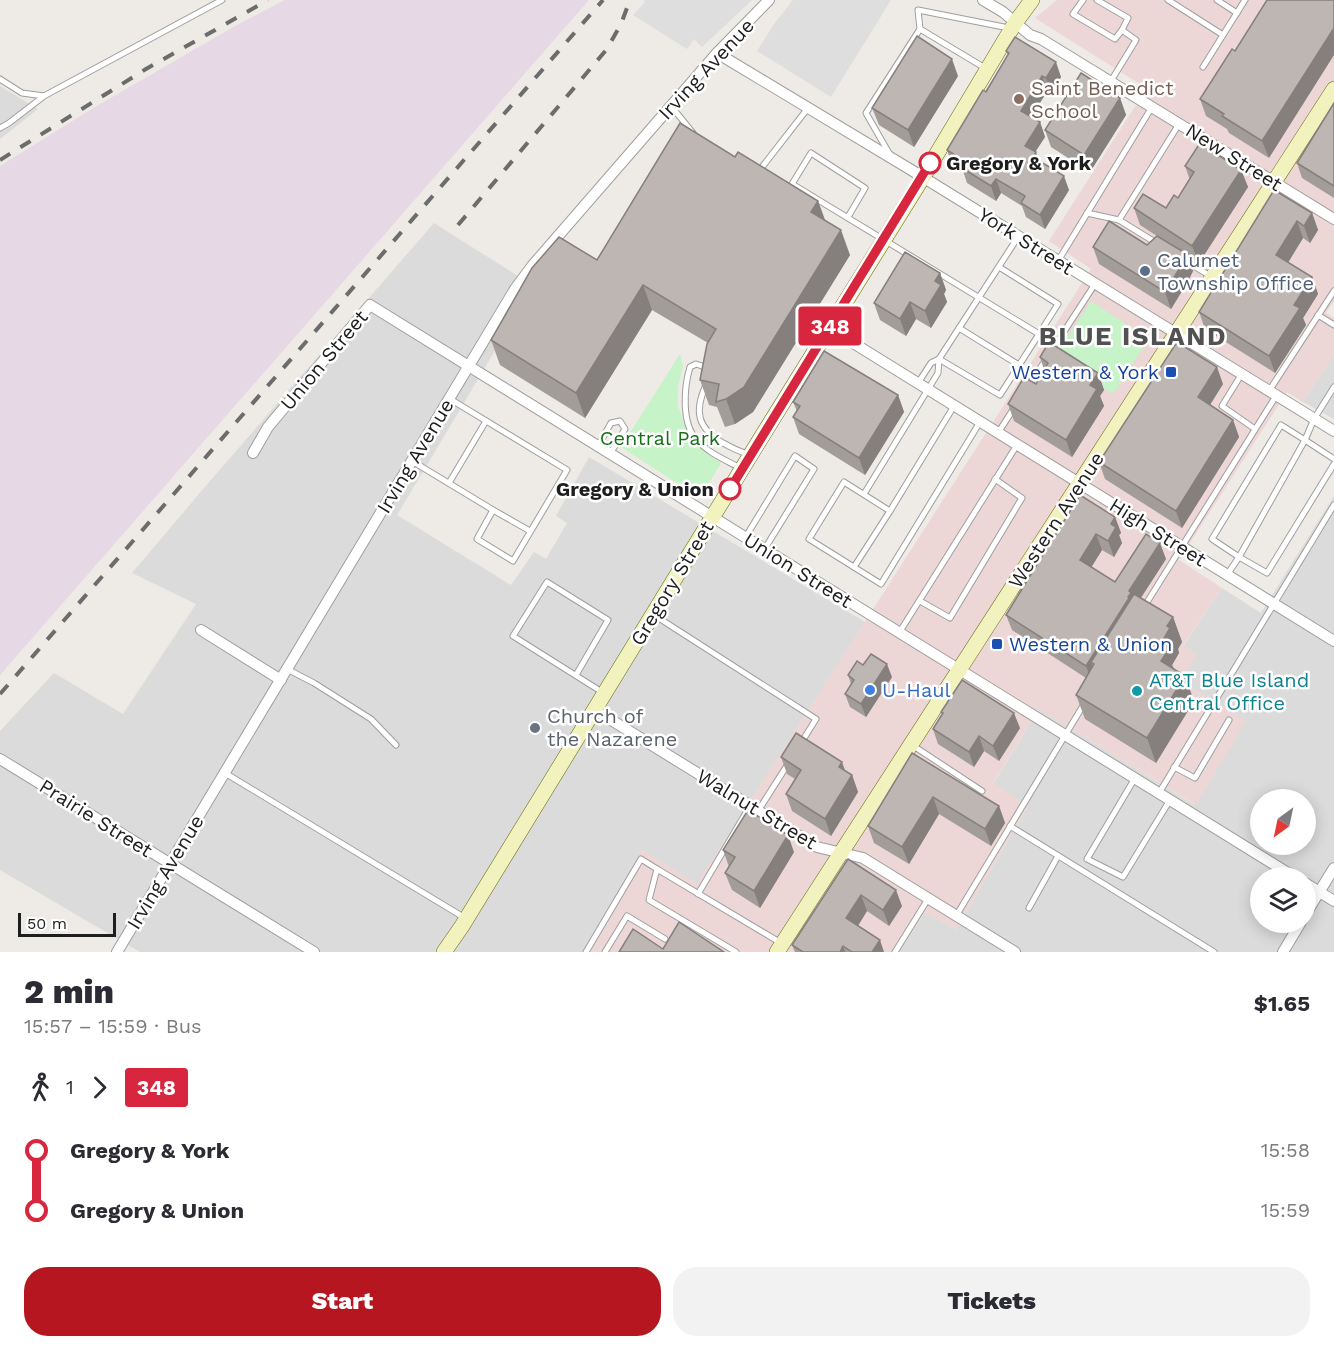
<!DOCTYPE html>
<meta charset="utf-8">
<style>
:root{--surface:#fff;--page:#f2f2f3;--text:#2b2b33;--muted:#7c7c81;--accent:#b6161f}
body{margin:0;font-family:"Work Sans",sans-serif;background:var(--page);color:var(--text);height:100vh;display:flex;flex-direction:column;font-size:22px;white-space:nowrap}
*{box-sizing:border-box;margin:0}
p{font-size:20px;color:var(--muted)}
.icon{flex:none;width:33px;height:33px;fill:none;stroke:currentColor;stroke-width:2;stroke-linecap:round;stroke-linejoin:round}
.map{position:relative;height:952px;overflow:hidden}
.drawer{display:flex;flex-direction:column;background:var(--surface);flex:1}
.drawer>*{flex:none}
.badge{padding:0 12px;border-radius:4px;font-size:21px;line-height:39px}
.needle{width:39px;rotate:213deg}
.tools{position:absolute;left:1250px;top:789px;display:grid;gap:12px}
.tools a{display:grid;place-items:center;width:66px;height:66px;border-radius:50%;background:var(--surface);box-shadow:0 3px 15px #0003;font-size:30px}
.scale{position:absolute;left:18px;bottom:15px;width:98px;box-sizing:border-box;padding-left:6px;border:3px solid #1e1e1e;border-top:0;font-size:16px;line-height:21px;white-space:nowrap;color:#1e1e1e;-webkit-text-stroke:4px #fff;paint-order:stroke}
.map>.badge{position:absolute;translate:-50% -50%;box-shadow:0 0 0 3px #fff}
.legs{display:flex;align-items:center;gap:9px;height:66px;padding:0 24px;font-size:20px}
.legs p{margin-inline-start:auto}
.head{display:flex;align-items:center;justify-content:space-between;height:102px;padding:0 24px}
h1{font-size:33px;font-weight:800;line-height:45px}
.action{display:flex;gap:12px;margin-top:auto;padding:12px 24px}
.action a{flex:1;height:69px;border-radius:24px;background:var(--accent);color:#fff;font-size:24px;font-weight:800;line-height:69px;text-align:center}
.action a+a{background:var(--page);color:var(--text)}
ul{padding:0 24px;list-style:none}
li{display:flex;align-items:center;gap:21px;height:60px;font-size:22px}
li i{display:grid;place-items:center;width:9px;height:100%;margin:0 8px;background:currentColor}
li i::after{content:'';width:15px;height:15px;margin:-8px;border:4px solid;border-radius:50%;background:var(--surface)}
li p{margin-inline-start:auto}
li:first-child i{background:linear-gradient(#0000 50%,currentColor 0)}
li:last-child i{background:linear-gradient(currentColor 50%,#0000 0)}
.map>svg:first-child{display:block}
</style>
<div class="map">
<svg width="1334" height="952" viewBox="0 0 1334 952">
<rect width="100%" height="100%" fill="#eeeae5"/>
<g fill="#dcdbdb" fill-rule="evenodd">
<path d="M0 86 38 109 0 139Z"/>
<path d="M434 223 532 285 486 366 397 515 511 585 534 552 546 559 567 523 556 516 589 457 865 622 697 884 585 952H140L0 870V731L54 673 123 714 196 604 132 573 210 481Z"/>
<path d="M1334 354V419L1303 402Z"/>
<path d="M1334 496V952H899L925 912 956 930 1028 806 993 784 1039 709 1195 805 1180 680 1184 645 1222 588 1261 613ZM1260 800H1305V844H1260ZM1260 878H1305V922H1260Z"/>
</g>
<path fill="#edd6d6" d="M1057 0H1334V301L1326 313 1334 318V354L1303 402 1287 392 1179 560 1222 588 1184 644 1196 655 1180 680 1246 721 1196 805 1039 709 993 783 1028 806 956 930 925 912 899 952H585L642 849 697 884 1091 269 1049 241 1134 108 1151 91 1035 18Z"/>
<path fill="#e6d8e4" d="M285 0H589L0 675V166L95 107 197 48 237 25Z"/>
<g fill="#c6f3c7">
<path d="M1091 301 1149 339 1113 394 1055 356Z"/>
<path d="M680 354 683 367 678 387V406L688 435 707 454 721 463 700 498 621 447Z"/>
</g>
<g fill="#dedede">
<path d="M644 0H752L702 47 694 39 687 49 633 15 645 2Z"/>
<path d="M793 0H891L831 97 757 51 774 24Z"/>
</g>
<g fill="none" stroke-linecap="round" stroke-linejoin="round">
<defs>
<g id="service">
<path d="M1083 0 1073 14 1115 39 1122 30 1128 18 1097 0"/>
<path d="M1168 0 1223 35"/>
<path d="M1217 0 1237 13"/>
<path d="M920 29 985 68"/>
<path d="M1203 67 1245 0"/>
<path d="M0 79 22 93 44 96 222 0"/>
<path d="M1111 81 1136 40 1122 30"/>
<path d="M671 106 693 133"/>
<path d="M0 128 9 123 44 96"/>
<path d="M890 155 866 113 920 29 918 10 1009 28"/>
<path d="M757 170 759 171 808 108"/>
<path d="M1087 213 1119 220 1179 124"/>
<path d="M848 217 865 188 811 153 792 184 1039 334 1000 395 939 359"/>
<path d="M1119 220 1158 244"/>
<path d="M1058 261 1152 107"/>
<path d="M1186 261 1212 277"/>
<path d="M999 267 1058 304 1039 334"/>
<path d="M1318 315 1334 325"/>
<path d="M959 328 1019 365"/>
<path d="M1052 350 1095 284"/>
<path d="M706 369 702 366 696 364 690 367C684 387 681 424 697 440 708 453 726 460 740 468"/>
<path d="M1241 375 1222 406 1255 429"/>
<path d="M918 383 931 363 939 359"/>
<path d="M706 385C694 411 697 428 723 443 731 447 740 453 750 454"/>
<path d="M1029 385 1045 361"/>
<path d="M1334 387 1314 419 1305 440 1334 459"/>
<path d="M1269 391 1334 291"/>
<path d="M954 406 890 511 844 482 809 539 881 584 980 422"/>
<path d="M1281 425 1305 440 1239 557 1212 539Z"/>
<path d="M998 433 1014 408"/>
<path d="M598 446 611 423 620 421 625 429 610 454"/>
<path d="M412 461 493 510 477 539 513 561 567 470 450 399"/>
<path d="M449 483 486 421"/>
<path d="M864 494 938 373 939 359 1018 237"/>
<path d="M493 510 530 531"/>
<path d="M745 538 795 456 814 469 764 550"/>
<path d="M854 567 890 511"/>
<path d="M1227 575 1239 557 1267 573 1334 464"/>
<path d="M920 601 950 618 1022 498 995 479"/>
<path d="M1144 607 1276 396"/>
<path d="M654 615 816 719 801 743"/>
<path d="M899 633 1017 445"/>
<path d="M287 669 314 683 371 719 396 745"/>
<path d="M576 675 608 620 547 582 513 636 602 692"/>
<path d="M912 745 982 791"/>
<path d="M1174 767 1195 778 1229 720"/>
<path d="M225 773 465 918"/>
<path d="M1135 778 1087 859 1123 877 1170 800"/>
<path d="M1159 793 1334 505"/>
<path d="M758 811 788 764"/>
<path d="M1010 826 1214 952"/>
<path d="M698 894 750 806"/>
<path d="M1029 908 1058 856"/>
<path d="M956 916 1084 704"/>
<path d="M586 952 641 859 657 869"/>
<path d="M605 952 627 916 665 939"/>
<path d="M736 952 649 900 657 869 781 943"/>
<path d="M895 952 928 899"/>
</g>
<g id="minor">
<path d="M983 0 1003 12 1030 35 1041 39 1334 219"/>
<path d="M717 53 908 168 1334 431"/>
<path d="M829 328 1334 641"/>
<path d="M253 453 268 427 370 305 1296 878"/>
<path d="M201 630 281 680"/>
<path d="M595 710 817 847 863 858 1015 952"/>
<path d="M0 759 314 952"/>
<path d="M1305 883 1334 901"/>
<path d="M1305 915 1334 868"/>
<path d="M117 952 515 289 532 266 717 53 769 0"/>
<path d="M1283 952 1301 922"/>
</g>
<g id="secondary">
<path d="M444 952 462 926 764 433 923 177 1015 23 1032 0"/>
<path d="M777 952 1334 89"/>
</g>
</defs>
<use href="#service" stroke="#9f9f9f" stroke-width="7"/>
<use href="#minor" stroke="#9f9f9f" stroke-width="12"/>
<use href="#secondary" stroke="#656911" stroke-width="16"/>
<use href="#service" stroke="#fff" stroke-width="5"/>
<use href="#minor" stroke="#fff" stroke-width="10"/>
<use href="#secondary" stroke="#f2f2be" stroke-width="15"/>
<g stroke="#6c6c6c" stroke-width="4" stroke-dasharray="12 12" stroke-linecap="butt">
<path d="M0 160 146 69 268 0"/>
<path d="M458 225 607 49 621 24 630 0"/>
<path d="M0 694 603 0"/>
</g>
</g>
<g fill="#a39d99">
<path d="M1006 51 1061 77 1051 93 1048 90 1031 117 1040 122 1045 137 1035 152 1039 161 1069 190 1045 229 1026 217 1022 206 1001 193 996 201 967 183 963 171 952 165 947 150 1008 56Z"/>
<path d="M1235 51 1269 158 1229 133 1227 129 1206 116 1200 99Z"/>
<path d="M958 76 914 147 879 125 872 108Z"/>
<path d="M1120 98 1126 115 1090 172 1051 147 1045 130Z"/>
<path d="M1334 103V198L1302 178 1297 163Z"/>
<path d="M735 157 818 201 825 220 850 255 753 412 735 424 725 427 717 407 709 405 700 380 708 343 652 310 585 418 500 365 491 340Z"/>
<path d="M1185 166 1241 170 1248 187 1199 263 1188 256 1193 271 1190 277V278L1171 309 1099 264 1093 247 1147 245 1157 236 1140 225 1134 208H1166L1178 198 1190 180Z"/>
<path d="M1274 190 1312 213 1318 230 1310 243 1303 238 1288 263 1312 277 1318 294 1303 318 1306 325 1275 373 1205 329 1199 312Z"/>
<path d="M940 273 946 290 944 294 947 302 931 328 916 319 906 336 880 320 874 303Z"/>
<path d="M1040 357 1098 373 1104 390 1100 396 1104 406 1072 457 1014 421 1008 404 1036 384 1044 370Z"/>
<path d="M1223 384 1210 405 1233 420 1239 437 1182 528 1105 479 1099 462Z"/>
<path d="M898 395 904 412 865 475 799 434 793 417 797 411 793 402Z"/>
<path d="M1115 517 1121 533 1119 535 1122 543 1114 557 1102 550 1091 567 1115 582 1166 559 1141 598 1173 617 1182 642 1178 649 1179 653 1172 665 1194 701 1156 763 1085 719 1076 695 1086 678 1012 630 1006 615Z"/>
<path d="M848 675 892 677 866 717 850 707 845 694 851 684Z"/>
<path d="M941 712 1020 728 999 761 984 751 974 767 938 744 933 729 942 714Z"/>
<path d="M912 753 999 806 1005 823 991 846 939 814 909 864 874 843 868 826Z"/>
<path d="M781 757 845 771 852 775 858 792 831 836 792 811 786 794 795 779 787 774Z"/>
<path d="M723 850 794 852 760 908 732 890 725 873 729 867Z"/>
<path d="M848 859 902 906 889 926 867 911 858 926 884 952H795L792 945Z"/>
</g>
<g fill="#857f7d">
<path d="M1334 28V55L1269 158 1262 141Z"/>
<path d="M952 59 958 76 914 147 908 130Z"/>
<path d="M1056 62 1061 77 1051 93 1046 78Z"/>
<path d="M1042 76 1048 90 1026 125 1021 111Z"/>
<path d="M1120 98 1126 115 1090 172 1084 155Z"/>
<path d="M1040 122 1045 137 1030 160 1025 146Z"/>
<path d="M1036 152 1041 167 1033 157Z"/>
<path d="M1241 170 1248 187 1199 263 1192 246Z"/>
<path d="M1064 176 1069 190 1045 229 1040 215Z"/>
<path d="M996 179 1001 193 996 201 991 186Z"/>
<path d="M818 201 827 226 811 212Z"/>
<path d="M1312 213 1318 230 1310 243 1304 226Z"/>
<path d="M1297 221 1303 238 1282 272 1276 255Z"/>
<path d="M841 230 850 255 753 412 735 424 726 399Z"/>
<path d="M1187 254 1193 271 1190 277V278L1171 309 1165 292Z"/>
<path d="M940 273 946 290 944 294 947 302 931 328 925 311 935 281Z"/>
<path d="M1312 277 1318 294 1303 318 1306 325 1275 373 1269 356 1294 305Z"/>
<path d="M643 285 652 310 585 418 576 393Z"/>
<path d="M910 302 916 319 906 336 900 319Z"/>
<path d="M1217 367 1223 384 1204 414 1198 397Z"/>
<path d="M1098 373 1104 390 1100 396 1104 406 1072 457 1066 440 1090 385Z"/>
<path d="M898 395 904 412 865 475 859 458Z"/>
<path d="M1233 420 1239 437 1182 528 1176 511Z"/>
<path d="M1115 517 1121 533 1119 535 1122 543 1114 557 1108 541 1111 524Z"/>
<path d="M1096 534 1102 550 1086 576 1080 560Z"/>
<path d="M1160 543 1166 559 1136 605 1091 662 1096 676 1092 682 1086 666 1129 591Z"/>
<path d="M1173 617 1182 642 1178 649 1179 653 1172 665 1176 677 1161 661 1159 647 1167 626Z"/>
<path d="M887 664 892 677 866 717 861 704Z"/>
<path d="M1185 676 1194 701 1156 763 1147 738Z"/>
<path d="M1014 713 1020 728 999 761 993 746Z"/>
<path d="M979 736 984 751 974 767 969 752Z"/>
<path d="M842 762 848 779 839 767Z"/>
<path d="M852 775 858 792 831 836 825 819Z"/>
<path d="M933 797 939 814 909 864 902 847Z"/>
<path d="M999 806 1005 823 991 846 985 829Z"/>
<path d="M788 835 794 852 760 908 754 891Z"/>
<path d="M896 890 902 906 889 926 883 910Z"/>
<path d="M861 895 867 911 852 935 846 918Z"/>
<path d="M880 940 884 952H872Z"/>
<path d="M843 946 845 952H840Z"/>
</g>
<g fill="#beb6b2" stroke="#857f7d" stroke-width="1.5">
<path d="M1267 0H1334V28L1262 141 1222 116 1224 114 1200 99 1232 49 1235 51Z"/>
<path d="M917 36 952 59 908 130 872 108Z"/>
<path d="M1015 37 1056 62 1046 78 1042 76 1021 111 1040 122 1025 146 1036 152 1033 157 1064 176 1040 215 1021 203 1025 196 996 179 991 186 962 168 966 162 947 150 983 90 986 92 1009 53 1006 51Z"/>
<path d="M1081 73 1120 98 1084 155 1045 130Z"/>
<path d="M1334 103V186L1297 163Z"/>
<path d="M680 123 735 157 738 152 818 201 811 212 841 230 744 387 726 399 716 402 719 384 700 380 707 344 716 329 643 285 576 393 491 340 532 268 559 237 597 260Z"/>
<path d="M1200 143 1241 170 1192 246 1134 208 1143 194 1166 208 1174 195 1178 198 1194 172 1185 166Z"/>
<path d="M1274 190 1312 213 1304 226 1297 221 1276 255 1312 277 1294 305 1300 308 1269 356 1199 312Z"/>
<path d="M1109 221 1147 245 1157 236 1187 254 1183 261H1184L1165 292 1093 247Z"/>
<path d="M905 252 940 273 935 281 941 285 925 311 910 302 900 319 874 303Z"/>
<path d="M1049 342 1098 373 1090 385 1097 389 1066 440 1008 404 1024 377 1036 384 1048 363 1040 357Z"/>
<path d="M1177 342 1217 367 1198 397 1233 420 1176 511 1099 462Z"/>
<path d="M824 351 898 395 859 458 793 417 800 406 793 402Z"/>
<path d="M1080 495 1115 517 1111 524 1116 527 1108 541 1096 534 1080 560 1115 582 1146 534 1160 543 1129 591 1131 593 1128 597 1129 598 1086 666 1006 615Z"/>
<path d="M1134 594 1173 617 1167 626 1170 628 1159 647 1167 652 1161 661 1185 676 1147 738 1076 695 1094 664 1091 662Z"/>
<path d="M871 654 887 664 861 704 845 694 854 680 848 675 857 661 863 665Z"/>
<path d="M962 680 1014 713 993 746 979 736 969 752 933 729 943 713 941 712Z"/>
<path d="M796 733 842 762 839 767 852 775 825 819 786 794 801 770 781 757Z"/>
<path d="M912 753 999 806 985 829 933 797 902 847 868 826Z"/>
<path d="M748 810 788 835 754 891 725 873 735 857 723 850Z"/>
<path d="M848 859 896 890 883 910 861 895 846 918 880 940 872 952H852L843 946 840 952H803L792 945Z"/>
<path d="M679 922 724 952H619L633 929 663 949Z"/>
</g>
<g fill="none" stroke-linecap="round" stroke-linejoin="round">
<defs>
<path id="line-1" d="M730 489 930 163"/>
</defs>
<use href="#line-1" stroke="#fff" stroke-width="14"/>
<use href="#line-1" stroke="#d7263d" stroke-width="9"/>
</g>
<circle fill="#8d6e63" stroke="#fff" stroke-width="2" cx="1019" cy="99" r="6"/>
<g fill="#fff" stroke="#d7263d" stroke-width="3">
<circle cx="930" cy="163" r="10"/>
<circle cx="730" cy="489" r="10"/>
</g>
<circle fill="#5c6f8a" stroke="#fff" stroke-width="2" cx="1145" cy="271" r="6"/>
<g fill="#1a4fb4" stroke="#fff" stroke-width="2">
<rect x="1165" y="366" width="12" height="12" rx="3"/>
<rect x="991" y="638" width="12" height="12" rx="3"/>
</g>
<circle fill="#3f7fe0" stroke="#fff" stroke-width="2" cx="870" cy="690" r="6"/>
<circle fill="#0f9aa8" stroke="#fff" stroke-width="2" cx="1137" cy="691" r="6"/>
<circle fill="#6b7280" stroke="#fff" stroke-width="2" cx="535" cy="728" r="6"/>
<g text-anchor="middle" stroke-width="5" stroke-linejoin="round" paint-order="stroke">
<g font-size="20" fill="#1e1e1e" stroke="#fff">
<text transform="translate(706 69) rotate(-47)" y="7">Irving Avenue</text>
<text transform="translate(1234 157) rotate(32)" y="7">New Street</text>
<text transform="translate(1026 241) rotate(32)" y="7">York Street</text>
<text transform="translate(324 360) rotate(-50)" y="7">Union Street</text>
<text transform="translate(415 456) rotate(-59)" y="7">Irving Avenue</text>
<text transform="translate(1056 520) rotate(-57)" y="7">Western Avenue</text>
<text transform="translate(1158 532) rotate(32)" y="7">High Street</text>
<text transform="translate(798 570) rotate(32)" y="7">Union Street</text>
<text transform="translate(672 583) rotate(-59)" y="7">Gregory Street</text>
<text transform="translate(757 809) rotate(31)" y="7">Walnut Street</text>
<text transform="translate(96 818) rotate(32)" y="7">Prairie Street</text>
<text transform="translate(165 872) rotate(-59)" y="7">Irving Avenue</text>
</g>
<g font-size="20" fill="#785e54" stroke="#fff" text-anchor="start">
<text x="1031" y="95">Saint Benedict<tspan x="1031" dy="23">School</tspan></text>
</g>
<g font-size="20" font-weight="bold" fill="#1e1e1e" stroke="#fff" text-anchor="start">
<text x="946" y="170">Gregory &amp; York</text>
<text x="714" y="496" text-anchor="end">Gregory &amp; Union</text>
</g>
<g font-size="20" fill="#4e5e75" stroke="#fff" text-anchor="start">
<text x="1157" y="267">Calumet<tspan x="1157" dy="23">Township Office</tspan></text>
</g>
<g font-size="20" fill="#164399" stroke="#fff" text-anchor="end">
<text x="1159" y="379">Western &amp; York</text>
<text x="1009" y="651" text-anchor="start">Western &amp; Union</text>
</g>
<g font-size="20" fill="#177019" stroke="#fff">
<text x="660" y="445">Central Park</text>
</g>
<g font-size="20" fill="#0d838f" stroke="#fff" text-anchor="start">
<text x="1149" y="687">AT&amp;T Blue Island<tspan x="1149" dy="23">Central Office</tspan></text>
</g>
<g font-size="20" fill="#366cbe" stroke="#fff" text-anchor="start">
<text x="882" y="697">U-Haul</text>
</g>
<g font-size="20" fill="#5b616d" stroke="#fff" text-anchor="start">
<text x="547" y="723">Church of<tspan x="547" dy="23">the Nazarene</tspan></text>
</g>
<g font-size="26" font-weight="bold" letter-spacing="1.5" fill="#515151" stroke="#fff">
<text x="1133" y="345">BLUE ISLAND</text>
</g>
</g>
</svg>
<div class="tools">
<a><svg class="needle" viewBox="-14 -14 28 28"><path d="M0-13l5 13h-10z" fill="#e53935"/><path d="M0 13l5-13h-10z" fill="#7c7c81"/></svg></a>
<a><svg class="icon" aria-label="layers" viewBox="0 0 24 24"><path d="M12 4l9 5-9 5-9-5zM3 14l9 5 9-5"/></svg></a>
</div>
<div class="scale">50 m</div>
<b class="badge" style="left:830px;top:326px;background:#d7263d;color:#fff">348</b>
</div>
<section class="drawer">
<div class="head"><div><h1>2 min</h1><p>15:57 – 15:59 · Bus</p></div><b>$1.65</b></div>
<div class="legs"><svg class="icon" aria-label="walk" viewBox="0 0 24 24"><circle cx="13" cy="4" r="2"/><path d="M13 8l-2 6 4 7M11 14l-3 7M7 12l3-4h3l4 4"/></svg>1<svg class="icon" aria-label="forward" viewBox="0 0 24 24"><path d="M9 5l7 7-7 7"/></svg><b class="badge" style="background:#d7263d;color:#fff">348</b></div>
<ul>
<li><i style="color:#d7263d"></i><b>Gregory &amp; York</b><p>15:58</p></li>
<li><i style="color:#d7263d"></i><b>Gregory &amp; Union</b><p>15:59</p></li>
</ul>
<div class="action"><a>Start</a><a>Tickets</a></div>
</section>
